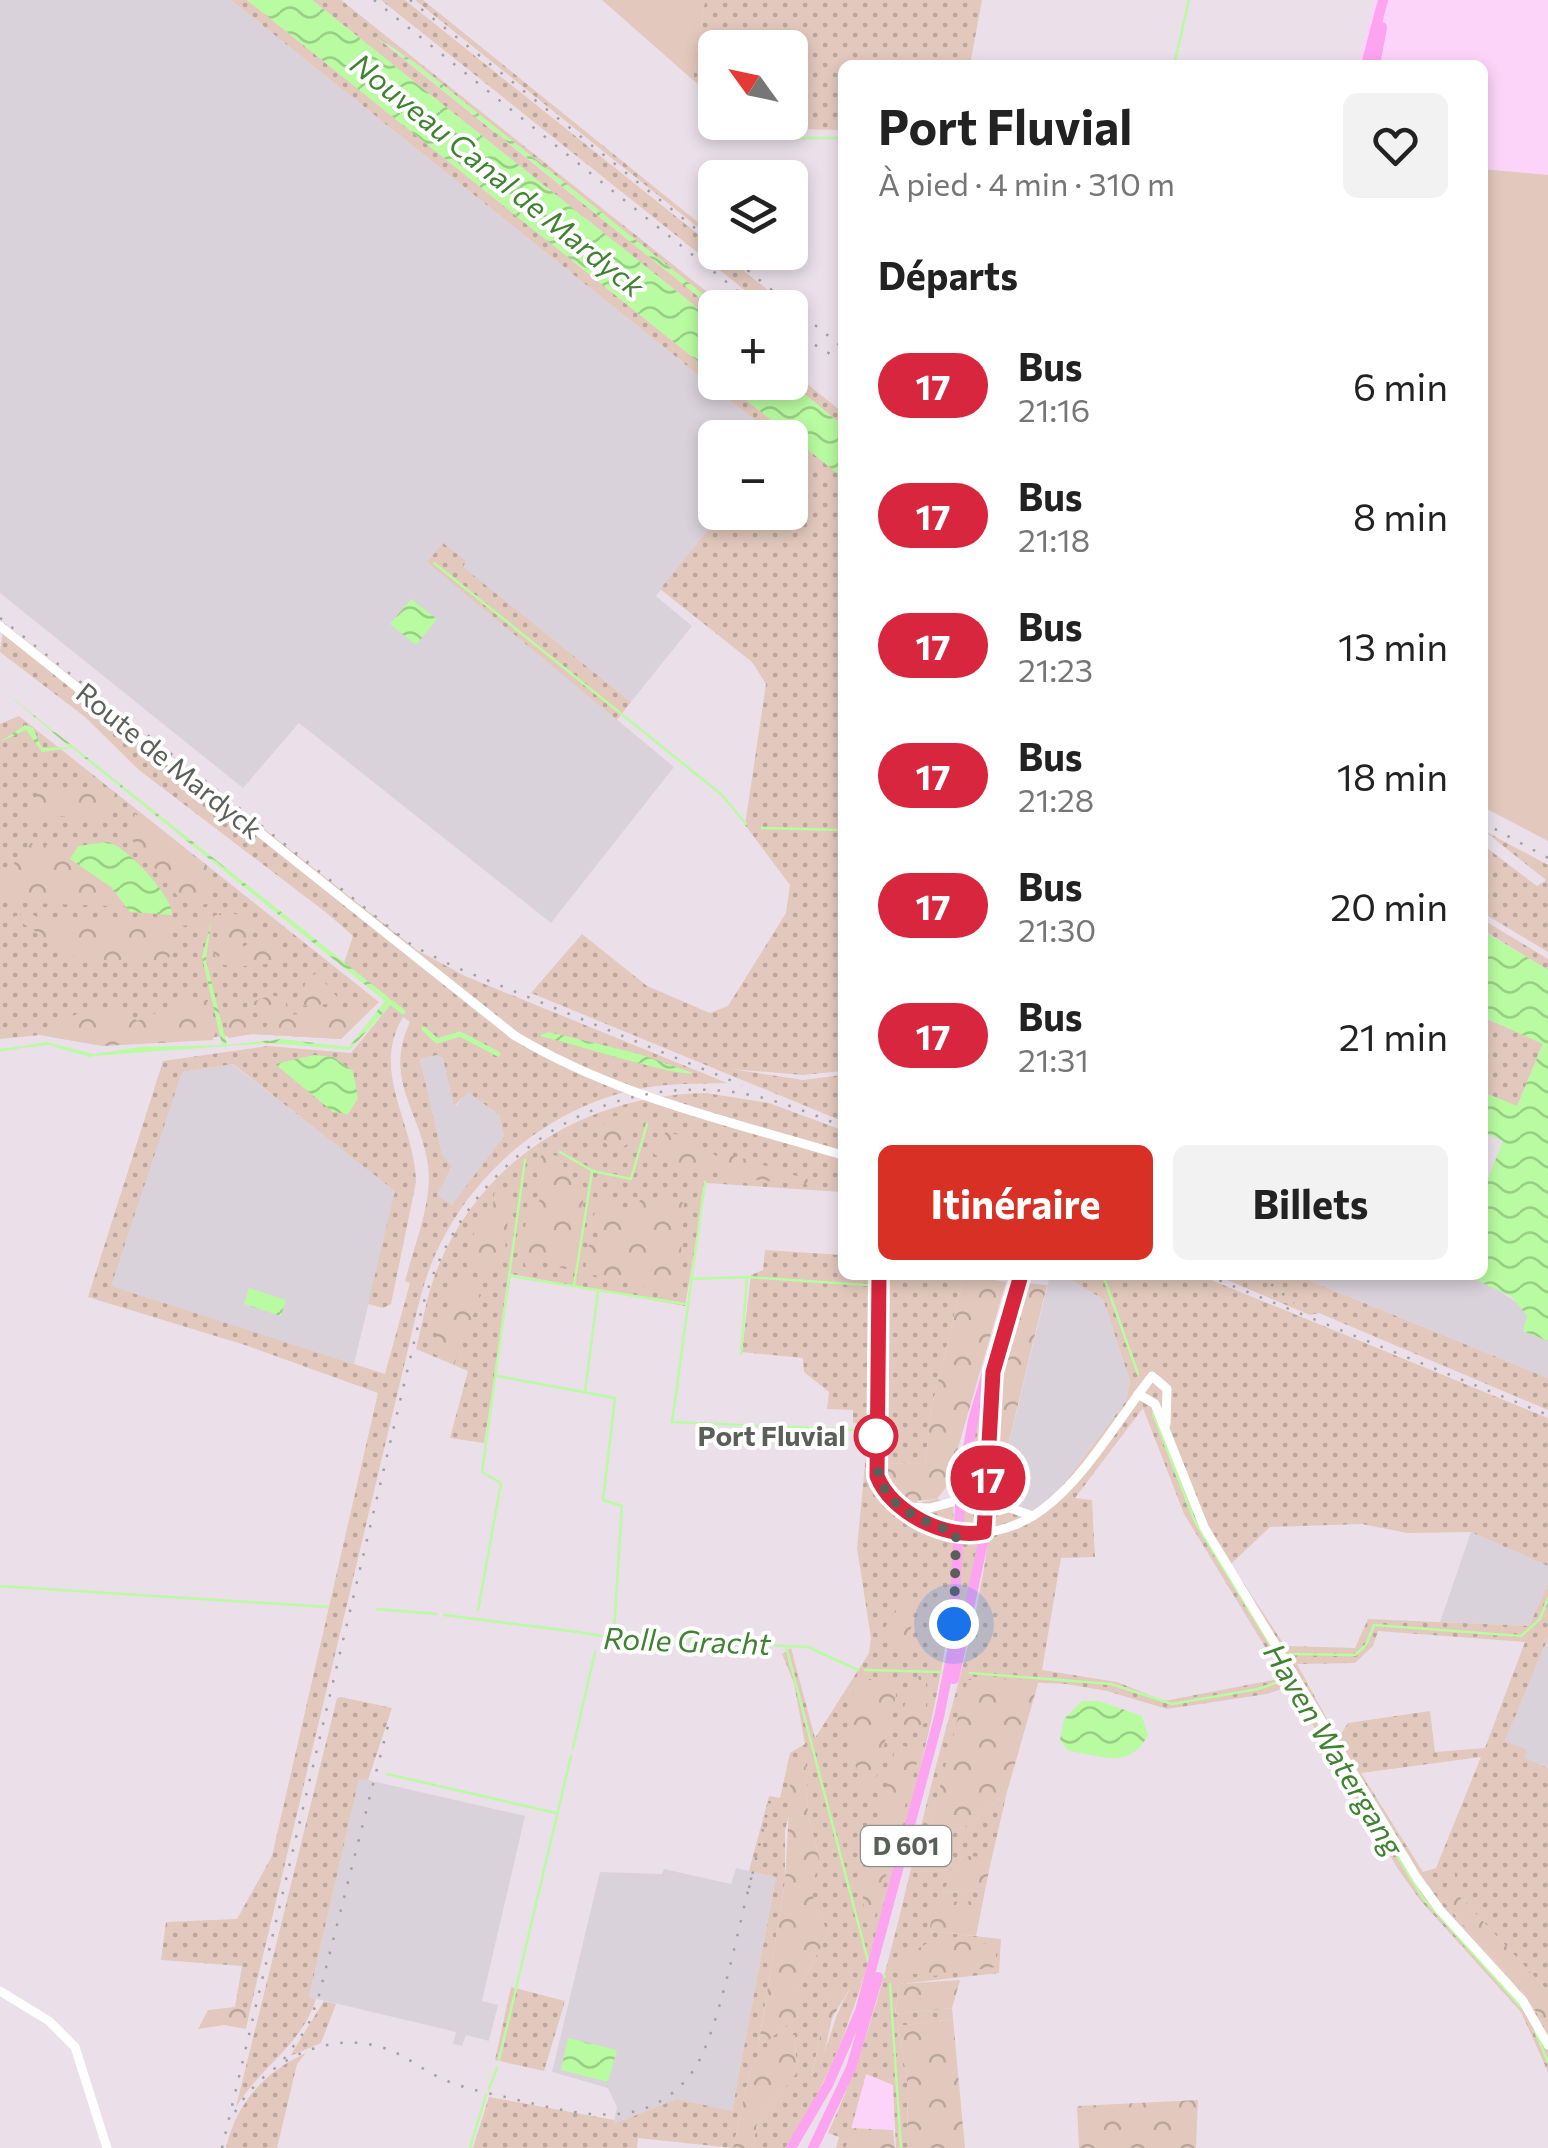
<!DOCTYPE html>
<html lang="fr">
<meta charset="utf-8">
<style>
:root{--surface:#fff;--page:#f2f2f2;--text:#222;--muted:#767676;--accent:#d93025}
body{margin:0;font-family:Commissioner,sans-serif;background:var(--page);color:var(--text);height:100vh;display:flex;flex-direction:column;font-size:38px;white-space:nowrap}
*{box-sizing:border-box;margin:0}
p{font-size:32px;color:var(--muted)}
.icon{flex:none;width:55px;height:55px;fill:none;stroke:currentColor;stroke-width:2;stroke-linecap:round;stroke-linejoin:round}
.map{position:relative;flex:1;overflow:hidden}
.panel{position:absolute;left:838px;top:60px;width:650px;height:1220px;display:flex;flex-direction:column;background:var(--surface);border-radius:15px;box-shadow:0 5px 15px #0003}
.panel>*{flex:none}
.badge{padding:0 20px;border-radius:32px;font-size:35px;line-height:65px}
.needle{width:65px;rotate:303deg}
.fabs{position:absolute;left:698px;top:30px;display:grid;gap:20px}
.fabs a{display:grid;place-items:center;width:110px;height:110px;border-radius:15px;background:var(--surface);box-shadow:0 5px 15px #0003;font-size:50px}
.you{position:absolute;width:50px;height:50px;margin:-25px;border:8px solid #fff;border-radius:50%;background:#1a73e8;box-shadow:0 0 0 15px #1a73e833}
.map>.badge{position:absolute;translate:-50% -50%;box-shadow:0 0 0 5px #fff}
h2{padding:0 40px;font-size:38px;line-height:90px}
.round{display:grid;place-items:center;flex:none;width:105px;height:105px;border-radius:15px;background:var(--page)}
.headline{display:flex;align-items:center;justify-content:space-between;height:170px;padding:0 40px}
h1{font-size:48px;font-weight:700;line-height:75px}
.primary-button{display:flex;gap:20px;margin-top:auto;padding:20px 40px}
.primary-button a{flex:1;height:115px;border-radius:15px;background:var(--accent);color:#fff;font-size:40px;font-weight:700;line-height:115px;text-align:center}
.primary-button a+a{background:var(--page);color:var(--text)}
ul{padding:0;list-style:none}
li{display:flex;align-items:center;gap:30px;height:130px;padding:0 40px}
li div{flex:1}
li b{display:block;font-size:38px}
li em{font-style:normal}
li .badge{min-width:110px;font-weight:700;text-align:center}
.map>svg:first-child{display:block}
</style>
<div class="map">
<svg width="1548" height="2148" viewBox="0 0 1548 2148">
<defs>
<pattern id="grass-dots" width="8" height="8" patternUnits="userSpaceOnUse" patternTransform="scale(2.5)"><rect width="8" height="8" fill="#e3c8bd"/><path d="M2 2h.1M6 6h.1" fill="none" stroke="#bba69d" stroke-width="1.8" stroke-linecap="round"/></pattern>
<pattern id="forest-crowns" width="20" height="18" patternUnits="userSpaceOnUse" patternTransform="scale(2.5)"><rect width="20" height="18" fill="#e3c8bd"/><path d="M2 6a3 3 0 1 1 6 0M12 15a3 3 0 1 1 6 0" fill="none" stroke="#bba69d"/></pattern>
<pattern id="water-waves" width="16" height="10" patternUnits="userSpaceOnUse" patternTransform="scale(2.5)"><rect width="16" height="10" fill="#b8fba0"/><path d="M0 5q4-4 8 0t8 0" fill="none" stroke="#99cf85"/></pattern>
</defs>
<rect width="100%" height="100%" fill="#ebe0ea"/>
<g fill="#fcd4f9">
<path d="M1374 0H1548V175L1483 169 1482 65H1358Z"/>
<path d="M866 2074 893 2085V2130L851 2128Z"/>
</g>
<g fill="#dad2da">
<path d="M0 0H231L776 437 715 438V512L722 513 656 596 692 626 631 702 462 567 466 562H428L674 767 551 923 299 723 243 788 0 593Z"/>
<path d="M437 1055 443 1059 456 1106 467 1091 499 1115 504 1136 453 1206 436 1196 452 1168 442 1154 420 1059Z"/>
<path d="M232 1064 396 1191 354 1364 110 1287 181 1072Z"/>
<path d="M1050 1275H1062L1103 1299 1130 1381 1126 1401 1047 1506 1029 1510 1009 1504 1005 1500 1007 1489 998 1488Z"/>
<path d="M1296 1275H1466L1488 1283 1523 1307 1528 1316 1524 1331 1548 1341V1378Z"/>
<path d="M1471 1532 1548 1566V1584L1529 1626 1440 1622Z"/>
<path d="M1548 1638V1768L1524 1758 1527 1751 1505 1741Z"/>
<path d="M359 1778 525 1816 482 2001 498 2005 489 2041 466 2035 462 2046 453 2044 456 2032 309 1997Z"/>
<path d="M736 1868 776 1877 732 2111 677 2099 613 2125 617 2107 608 2088 552 2072 600 1872 662 1874 664 1869 731 1884Z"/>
</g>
<g fill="url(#grass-dots)" fill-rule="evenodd">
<path d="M231 0H247L715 375V382L725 383 842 477V1071L803 1075 731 1069 803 1080 842 1075V1121L531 993 582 934 647 986 710 1013 728 1006 786 913 790 885 745 825 766 684 752 662 660 589 722 513 790 512V438L776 437Z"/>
<path d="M312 0H341L726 307H719L418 65 375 36 715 310V322Z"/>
<path d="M381 0H405L789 307H766Z"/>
<path d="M415 0H423L715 236V241Z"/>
<path d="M705 0H982L970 65H842V130L753 128 747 123 790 122V48H715V97L693 80Z"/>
<path d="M790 370 842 412V425L790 382Z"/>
<path d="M443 543 466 561 463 567 631 702 617 720 427 562Z"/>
<path d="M4 623 417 950 465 976 727 1083C700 1084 670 1083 643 1088 546 1106 463 1179 429 1270 417 1303 411 1340 402 1374L250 2010 235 2007 242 1966 161 1960 166 1922 237 1919 272 1856 378 1393 248 1346 88 1297 163 1061 268 1046 351 1053 391 1004 396 1005 344 963 353 936 328 914 139 770 85 717 0 652ZM403 1017 410 1022C383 1080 420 1110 428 1165 433 1201 414 1246 405 1281L410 1283 385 1374 111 1286 182 1072 233 1064 395 1191 368 1304 383 1308 391 1304 416 1182C415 1124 370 1072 403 1017ZM437 1055 443 1059 454 1106 468 1092 499 1115 504 1136 452 1205 437 1195 452 1167 442 1154 420 1059Z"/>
<path d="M19 716 379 1002 341 1039 253 1034 103 1046 40 1035 0 1039V724Z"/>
<path d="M1483 830 1548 865V952L1483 913V845L1537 886 1546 880Z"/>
<path d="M1482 919 1548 959V970L1483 930Z"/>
<path d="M1482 1017 1543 1043 1517 1107 1483 1092Z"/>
<path d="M706 1093 769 1103 842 1130V1192L706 1183 685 1306 511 1274 484 1443 450 1438 468 1371 416 1349C423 1322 427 1293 438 1267 484 1156 589 1095 706 1093Z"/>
<path d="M765 1250 842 1255V1275H964L931 1410 925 1463 883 1464 918 1503 937 1499 953 1503C959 1623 931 1728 901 1842 873 1948 848 2057 785 2148H753L757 2123 796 2073 795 2035 751 2066 733 2148 638 2138 637 2148H473L489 2097 614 2120V2124L677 2099 732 2111 776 1877 749 1871 769 1796 780 1798 790 1753 805 1744 794 1683 782 1654 791 1648 815 1738 869 1653 871 1638 857 1548 866 1454 862 1424 853 1423V1410L827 1409 829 1392 804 1372 803 1358 742 1352 751 1275 763 1270ZM805 1755 808 1815 820 1861 809 1890 828 1934 799 1987 797 2018 758 2047 785 1882V1830ZM831 1989 849 1991C830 2021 830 2053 811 2077Z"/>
<path d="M1062 1275H1199L1548 1418V1566L1471 1532 1407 1533 1362 1524 1270 1527 1231 1564 1285 1646 1355 1648 1368 1619 1529 1626 1548 1584V1638L1505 1741 1527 1750 1525 1758 1548 1768V1991L1459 1896 1441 1898 1539 2015 1548 2035V2072L1521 2012 1420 1900 1398 1869 1290 1686 1267 1694 1167 1709 1107 1691 1066 1684 969 1679 929 1829 932 1836 970 1825 1007 1792 992 1857H962L943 1892 985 1890 983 1901 937 1903 929 1931 1001 1939 999 1973 899 1984 895 2014 952 2008 953 2019 898 2026 907 2079 908 2148H896L893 2085 866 2074 846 2148H836L839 2137 828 2133C880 2022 902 1900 932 1782 956 1687 989 1588 992 1490L998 1500 1029 1510 1047 1506 1126 1401 1130 1381 1103 1299ZM1143 1408 1184 1514 1284 1678 1164 1701 1117 1682 1042 1670 1061 1558 1095 1557 1092 1500 1075 1498ZM1378 1631 1525 1642 1485 1748 1435 1752 1430 1711 1348 1723 1338 1739 1297 1664 1355 1663 1373 1646ZM1481 1757 1436 1868 1423 1872 1361 1773Z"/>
<path d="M1215 1275H1296L1548 1378V1410L1319 1313 1310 1315Z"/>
<path d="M986 1390 979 1544 956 1643C961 1558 960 1471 986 1390Z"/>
<path d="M341 1697 392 1708 368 1780 359 1779 309 1997 316 1999C301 2046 260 2067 236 2107L337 1698Z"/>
<path d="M511 1987 565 2001 544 2071 495 2060Z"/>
<path d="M324 2001 336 2004 321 2043 290 2056Z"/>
<path d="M306 2053 297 2064 277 2148H226C236 2104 264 2072 306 2053Z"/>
</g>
<g fill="url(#forest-crowns)">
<path d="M89 787 115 793 109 817H24L40 790Z"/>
<path d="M135 814 174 840 187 862 192 855C214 867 216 880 210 903L194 907 180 899 128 835Z"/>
<path d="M31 843C85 849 100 870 139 907L0 902V880Z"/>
<path d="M226 911 244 917 254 929 253 935 216 958 209 943 216 937 229 939 223 929 212 928 214 916Z"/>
<path d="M28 912 37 917 211 922 207 934 198 925 175 926 172 931 176 948 167 960H87L76 958 13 917Z"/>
<path d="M258 938 288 954V962L233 967 221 964 224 958Z"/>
<path d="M317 973 342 1003 298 1006 307 978Z"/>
<path d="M272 995 285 999 287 1010 282 1016 362 1006 366 1013 341 1039 253 1034 228 1038 225 1011 238 1009 265 1028 268 1024 247 1004Z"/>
<path d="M208 1000 217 1028 213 1040 103 1046 51 1037 54 1024 84 1011 125 1008 137 1021 185 1001Z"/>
<circle cx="617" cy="1132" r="16"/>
<path d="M666 1132 692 1138 716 1156C731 1149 784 1175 807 1178L809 1185 727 1177 711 1168C695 1174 662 1163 651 1151Z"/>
<path d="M544 1152 560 1157 566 1172 583 1187V1234L576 1264 565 1269 543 1262 526 1268 521 1249 527 1217 541 1198 535 1164Z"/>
<path d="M500 1190 510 1195 504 1260 490 1263 482 1277 467 1266C462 1245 481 1232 479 1212L493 1206 494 1194Z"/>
<path d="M610 1193 627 1212 643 1198 654 1207 674 1199 684 1203 679 1286 674 1292C655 1294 642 1285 625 1280 611 1276 598 1278 585 1272L588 1246 601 1237 603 1227 601 1223 592 1231 591 1219Z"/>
<path d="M964 1275 1006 1282 947 1486 937 1499 907 1502 892 1491 883 1464 925 1463 931 1410Z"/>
<path d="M459 1276 481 1295 454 1365 433 1353 437 1331 451 1303 450 1283Z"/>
<path d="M1024 1283 1047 1285 998 1487 1008 1489 1005 1500H999L992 1490 997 1378Z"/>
<path d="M901 1601 915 1605 907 1652 878 1639Z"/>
<path d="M921 1676 926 1678V1723L902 1731 899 1726 912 1678Z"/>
<path d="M861 1679H900L874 1787 864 1792C851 1754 838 1714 861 1679Z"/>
<path d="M968 1679 1039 1680 1007 1792 970 1825 932 1836 929 1829Z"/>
<path d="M901 1745 920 1751 872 1927 865 1923 862 1886 895 1750Z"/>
<path d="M805 1754 808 1815 820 1861 810 1890 828 1934 799 1987 804 1994 797 2018 758 2048 785 1882 791 1772 794 1759Z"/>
<path d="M962 1856 992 1857 985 1890 943 1892Z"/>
<path d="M1454 1870 1459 1896 1548 1991V2035L1539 2015 1441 1898Z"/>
<path d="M983 1901 976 1936 929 1931 936 1902Z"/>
<path d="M933 1940 996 1944V1967L932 1976 901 1972 903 1957Z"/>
<path d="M960 1980 952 2008 895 2014 899 1984Z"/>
<path d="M831 1988 849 1990 832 2018 823 2060 811 2078Z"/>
<path d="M235 2007 250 2010 246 2029 224 2025 198 2029 208 2010Z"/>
<path d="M953 2019 965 2148H908L907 2079 898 2026Z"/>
<path d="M795 2035 796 2074 757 2123 753 2148H733L751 2066 788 2036Z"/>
<path d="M1198 2100 1196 2148H1079L1077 2106Z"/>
<path d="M851 2128 893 2130 895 2148H846Z"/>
</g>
<g fill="#e3c8bd">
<path d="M602 0H705L693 80Z"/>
<path d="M1483 169 1548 175V841L1483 807Z"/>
</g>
<g fill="url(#water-waves)">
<path d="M247 0H312L715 322V375Z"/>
<path d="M375 35 418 65 719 307 715 310Z"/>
<path d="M790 382 842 425V477L725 383Z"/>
<path d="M411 599 437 619 416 645 390 624Z"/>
<path d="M0 688 388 997 395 1008 390 1005 350 1050 270 1043 92 1056 50 1045 0 1050 46 1042 93 1054 140 1047 222 1045 202 957 211 922 206 960 227 1045 282 1039 349 1047 385 1001 72 748 42 752 26 730 0 742 25 725 33 728 42 748 70 747Z"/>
<path d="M107 842C125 844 175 899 172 915L130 912 111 887 70 859 78 846Z"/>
<path d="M1483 931 1548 970V1341L1523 1331 1527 1316 1512 1297 1466 1275H1482L1483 1191 1503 1141 1483 1132V1092L1517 1106 1543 1044 1483 1017Z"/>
<path d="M549 1032 639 1054 693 1073C678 1078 563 1040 538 1036Z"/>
<path d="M314 1055 333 1057 353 1071 358 1098 348 1114 333 1112 275 1064Z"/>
<path d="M249 1288 286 1300 281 1316 244 1304Z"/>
<path d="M1082 1701H1099L1142 1716 1148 1735C1129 1771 1102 1755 1068 1751L1060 1740 1064 1719Z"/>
<path d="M568 2038 617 2050 608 2082 561 2070Z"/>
</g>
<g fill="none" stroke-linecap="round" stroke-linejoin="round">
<g stroke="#b8fba0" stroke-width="2.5">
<path d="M1174 65 1189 0"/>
<path d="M796 138H842"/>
<path d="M434 563 722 795 746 824"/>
<path d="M762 828 842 830"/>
<path d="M56 1046 91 1056"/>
<path d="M0 1050 18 1048"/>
<path d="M560 1152 593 1171 631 1179 647 1124"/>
<path d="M705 1182 672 1422 860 1430"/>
<path d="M1103 1275 1138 1374"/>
<path d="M510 1276 685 1304"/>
<path d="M691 1279 747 1277 867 1285"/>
<path d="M574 1286 592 1172"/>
<path d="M741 1354 747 1278"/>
<path d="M497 1376 615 1398 603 1500 622 1506 614 1630"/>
<path d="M585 1392 598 1291"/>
<path d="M1153 1413 1195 1522 1282 1664"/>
<path d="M0 1586 328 1607"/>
<path d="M377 1609 437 1614"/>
<path d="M478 1610 501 1483 482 1472 525 1160"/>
<path d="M444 1615 578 1632 626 1640 637 1646 693 1639 786 1646 868 1961"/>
<path d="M787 1646 808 1647 858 1670"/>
<path d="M1288 1654 1355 1655 1366 1645 1374 1625 1521 1636 1540 1619 1548 1598"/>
<path d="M865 1670 942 1672"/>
<path d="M970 1673 1111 1684 1172 1704 1258 1689 1291 1678"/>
<path d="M1297 1688 1422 1897 1521 2007"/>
<path d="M573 1748 595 1652"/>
<path d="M387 1774 556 1813"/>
<path d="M884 1975 885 1977"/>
<path d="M890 1984 901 2148"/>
<path d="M1535 2031 1548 2062"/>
<path d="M499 2060 571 1756"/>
<path d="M489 2089 497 2068"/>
<path d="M470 2148 486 2095"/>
</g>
<g stroke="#b8fba0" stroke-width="5">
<path d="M392 1003 403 1012"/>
<path d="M424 1029 437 1041 460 1034 498 1054"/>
</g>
<g stroke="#fff" stroke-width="9">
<path d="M0 626 514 1035"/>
<path d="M512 1034C614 1096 729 1121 842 1155"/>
<path d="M879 1275 876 1470C881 1499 903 1511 928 1522 1040 1569 1094 1450 1152 1376L1167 1389 1166 1424"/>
<path d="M1138 1394 1155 1404 1204 1527 1417 1878 1440 1910 1523 2001 1548 2045"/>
<path d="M905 1507 930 1508 975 1496 1033 1516"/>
<path d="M0 1991 49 2021 75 2047 107 2148"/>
</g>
<g stroke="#fca4f0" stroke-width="10">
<path d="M1366 65 1383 0"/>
<path d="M1375 65 1382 27"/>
<path d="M954 1679 983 1542 995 1365"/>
<path d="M791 2148 828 2085 860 2011 939 1717 952 1652 961 1487 973 1420 1016 1275"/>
<path d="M813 2148 851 2068 878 1977"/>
</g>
<g stroke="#9fa19e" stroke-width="2.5" stroke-dasharray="2.5 12" stroke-linecap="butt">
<path d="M374 0 759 308"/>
<path d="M410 0 715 244"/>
<path d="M725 252 842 347"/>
<path d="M790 330 842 361"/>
<path d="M0 618 413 946 455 967 742 1085"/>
<path d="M1482 822 1548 858"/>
<path d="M1206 1275 1548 1415"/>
<path d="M1260 1275 1294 1303"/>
<path d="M749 1888 770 1800"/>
<path d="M284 2059 307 2028 318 1999 389 1722"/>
<path d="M235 2112C264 2062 327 2029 384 2048 406 2055 423 2071 445 2080 468 2090 494 2094 518 2100 581 2115 648 2133 693 2071 718 2036 739 1923 752 1875"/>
<path d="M222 2148 422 1309C459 1170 587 1073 733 1092 771 1097 807 1112 842 1126"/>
</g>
</g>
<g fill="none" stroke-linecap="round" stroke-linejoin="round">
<defs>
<path id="line" d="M879 1275 877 1476C891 1513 947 1540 984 1532L993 1372 1021 1275"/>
</defs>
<use href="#line" stroke="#fff" stroke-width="22"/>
<use href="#line" stroke="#d7263d" stroke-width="15"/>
<path stroke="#5a6059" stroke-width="10" stroke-dasharray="0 18" d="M876 1436C873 1501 900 1512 956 1533L954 1624"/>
</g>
<circle fill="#fff" stroke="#d7263d" stroke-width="5" cx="876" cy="1436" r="20"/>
<g text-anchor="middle" stroke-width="8" stroke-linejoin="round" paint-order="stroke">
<rect fill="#fff" stroke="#8c908b" stroke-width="2.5" x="861" y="1826" width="90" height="40" rx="8"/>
<g font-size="25" font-weight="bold" fill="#5a6059">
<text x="906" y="1855">D 601</text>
</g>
<g font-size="28" fill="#5a6059" stroke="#fff">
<text transform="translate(169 761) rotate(39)" y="10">Route de Mardyck</text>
</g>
<g font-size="28" font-weight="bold" fill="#5a6059" stroke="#fff" text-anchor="end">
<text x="846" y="1446">Port Fluvial</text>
</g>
<g font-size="30" font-style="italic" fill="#418132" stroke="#fff">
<text transform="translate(497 176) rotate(39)" y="10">Nouveau Canal de Mardyck</text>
<text transform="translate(687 1642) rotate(2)" y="10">Rolle Gracht</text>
<text transform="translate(1333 1750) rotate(59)" y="10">Haven Watergang</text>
</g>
</g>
</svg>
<div class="fabs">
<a><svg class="needle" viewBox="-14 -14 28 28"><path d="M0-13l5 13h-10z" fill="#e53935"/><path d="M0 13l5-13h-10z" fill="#767676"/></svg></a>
<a><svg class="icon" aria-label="layers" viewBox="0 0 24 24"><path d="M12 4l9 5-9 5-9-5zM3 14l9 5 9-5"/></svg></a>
<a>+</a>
<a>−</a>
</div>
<div class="you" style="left:954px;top:1624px"></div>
<b class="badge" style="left:988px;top:1478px;background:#d7263d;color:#fff">17</b>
<section class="panel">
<div class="headline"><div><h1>Port Fluvial</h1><p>À pied · 4 min · 310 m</p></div><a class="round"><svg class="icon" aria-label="heart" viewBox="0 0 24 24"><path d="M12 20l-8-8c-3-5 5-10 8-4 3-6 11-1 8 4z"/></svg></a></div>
<h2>Départs</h2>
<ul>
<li><span class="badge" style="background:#d7263d;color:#fff">17</span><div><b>Bus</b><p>21:16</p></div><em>6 min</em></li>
<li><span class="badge" style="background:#d7263d;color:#fff">17</span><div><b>Bus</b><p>21:18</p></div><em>8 min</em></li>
<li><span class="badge" style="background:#d7263d;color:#fff">17</span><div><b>Bus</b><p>21:23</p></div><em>13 min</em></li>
<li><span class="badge" style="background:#d7263d;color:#fff">17</span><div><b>Bus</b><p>21:28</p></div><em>18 min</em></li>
<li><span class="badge" style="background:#d7263d;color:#fff">17</span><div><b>Bus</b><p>21:30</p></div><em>20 min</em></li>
<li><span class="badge" style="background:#d7263d;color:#fff">17</span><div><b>Bus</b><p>21:31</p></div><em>21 min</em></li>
</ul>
<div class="primary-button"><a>Itinéraire</a><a>Billets</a></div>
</section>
</div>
